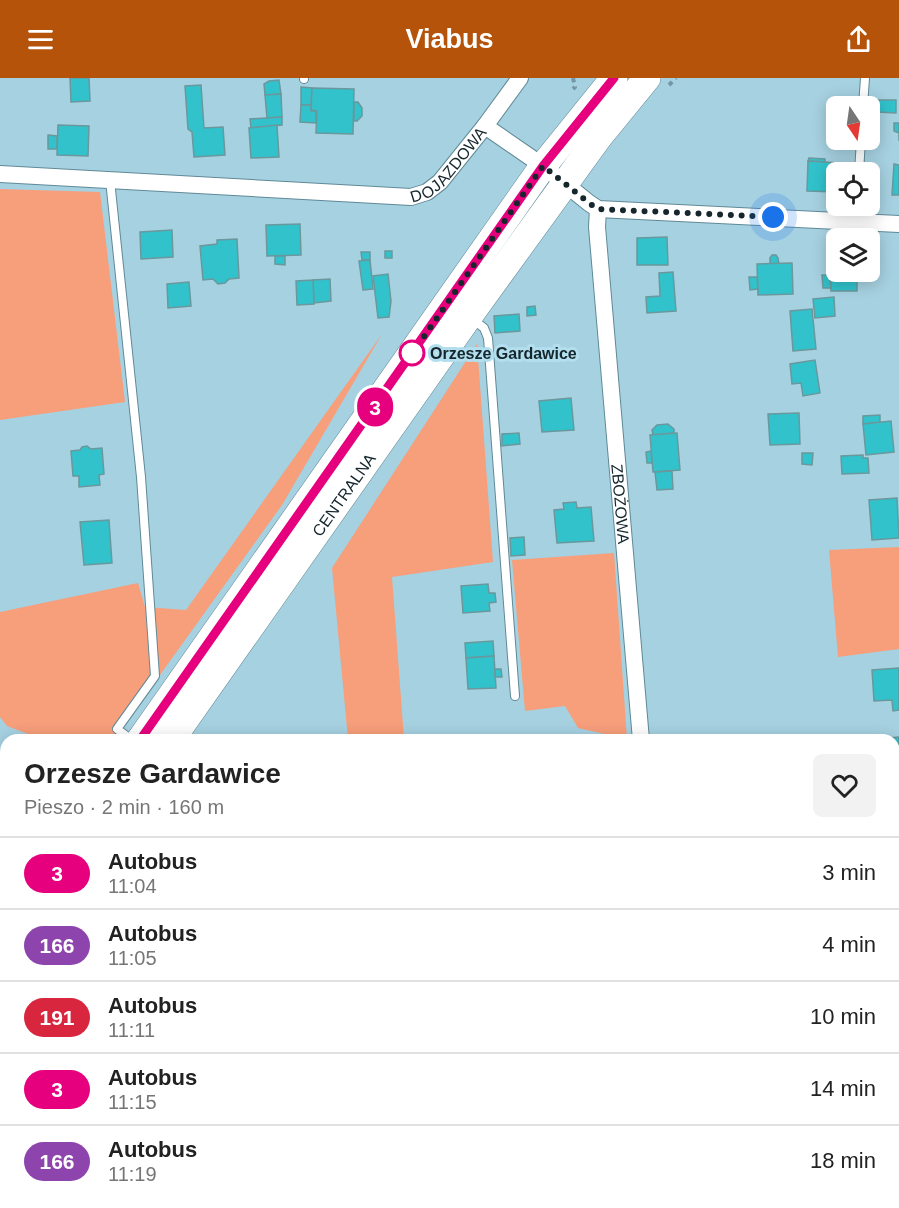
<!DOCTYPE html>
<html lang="pl">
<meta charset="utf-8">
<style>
:root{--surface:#fff;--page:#f2f2f2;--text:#222;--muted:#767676;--line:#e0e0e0;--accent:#b45309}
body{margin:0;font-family:Arial,sans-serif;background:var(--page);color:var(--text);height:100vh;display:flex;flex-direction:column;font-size:22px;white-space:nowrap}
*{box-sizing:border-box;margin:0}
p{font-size:20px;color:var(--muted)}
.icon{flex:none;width:33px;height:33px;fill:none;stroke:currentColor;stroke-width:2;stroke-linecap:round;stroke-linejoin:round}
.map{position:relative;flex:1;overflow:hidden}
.drawer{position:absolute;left:0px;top:656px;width:900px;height:476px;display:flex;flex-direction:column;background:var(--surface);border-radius:18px 18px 0 0;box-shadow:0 3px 15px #0003}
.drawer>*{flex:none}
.badge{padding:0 12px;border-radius:20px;font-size:21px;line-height:39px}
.needle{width:39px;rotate:167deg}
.fabs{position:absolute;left:826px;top:18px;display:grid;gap:12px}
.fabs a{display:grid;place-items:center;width:54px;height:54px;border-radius:9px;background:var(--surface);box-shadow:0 3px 15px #0003;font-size:30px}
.you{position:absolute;width:30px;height:30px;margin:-15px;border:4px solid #fff;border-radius:50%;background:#1a73e8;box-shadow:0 0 0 9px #1a73e833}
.map>.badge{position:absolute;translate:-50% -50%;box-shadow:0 0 0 3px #fff}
.round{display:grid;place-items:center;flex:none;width:63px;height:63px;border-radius:9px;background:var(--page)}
.summary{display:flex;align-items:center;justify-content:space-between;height:102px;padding:0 24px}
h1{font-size:28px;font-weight:700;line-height:45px}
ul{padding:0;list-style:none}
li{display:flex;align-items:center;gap:18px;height:72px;padding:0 24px;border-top:2px solid var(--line)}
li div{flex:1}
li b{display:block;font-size:22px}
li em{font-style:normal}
li .badge{min-width:66px;font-weight:700;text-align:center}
header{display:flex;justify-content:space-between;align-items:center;height:78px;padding:0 24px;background:var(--accent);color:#fff;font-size:27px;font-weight:700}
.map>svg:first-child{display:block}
</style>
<header><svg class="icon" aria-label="menu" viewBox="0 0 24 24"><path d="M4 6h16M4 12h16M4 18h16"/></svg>Viabus<svg class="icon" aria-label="share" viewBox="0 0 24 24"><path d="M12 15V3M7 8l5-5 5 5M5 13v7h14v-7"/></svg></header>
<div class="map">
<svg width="899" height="1130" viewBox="0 0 899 1130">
<rect width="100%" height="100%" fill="#a6d1e1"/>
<g fill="#f79e7b">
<path d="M0 111 100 114 125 324 0 342Z"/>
<path d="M382 256 282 427 114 661H96L82 659 41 661 7 648 0 639V534L138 505 145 529 186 532Z"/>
<path d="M477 266 493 484 392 499 404 661H348L332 490Z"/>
<path d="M899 469V571L838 579 829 472Z"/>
<path d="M614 475 627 661 578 650 565 628 525 633 512 482Z"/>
</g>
<g fill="#31c2cc" stroke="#6a989c" stroke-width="1.5">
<path d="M70 0H89L90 23 71 24Z"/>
<path d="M279 2 281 16 265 17 264 6 269 3Z"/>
<path d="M201 7 204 50 223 49 225 77 194 79 192 54 188 51 185 8Z"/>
<path d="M301 9 312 10 311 27H301Z"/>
<path d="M312 10 354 11 353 56 316 55 317 33 311 32Z"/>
<path d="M281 16 282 39 267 40 265 17Z"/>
<path d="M877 22H896V35L877 34Z"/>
<path d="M354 24H358L362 30V38L357 43H354Z"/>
<path d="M301 27H311V33H316V45L300 44Z"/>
<path d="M282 39V47L251 50 250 41Z"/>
<path d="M894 45H899V63V55L894 53Z"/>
<path d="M58 47 89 48 88 78 57 77Z"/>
<path d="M277 47 279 79 251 80 249 50Z"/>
<path d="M48 57 57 58V71H48Z"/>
<path d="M809 80 825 81V84L808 83Z"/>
<path d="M808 83 839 85 837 114 807 113Z"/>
<path d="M839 85H853V94H838Z"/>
<path d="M894 86 899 87V117H892Z"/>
<path d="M300 146 301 177 267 178 266 147Z"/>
<path d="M172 152 173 179 141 181 140 154Z"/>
<path d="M667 159 668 187H637V160Z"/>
<path d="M237 161 239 200 229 201 225 205 218 206 213 201 203 202 200 168 217 166V162Z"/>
<rect x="385" y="173" width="7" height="7"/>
<path d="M361 174H370V182H362Z"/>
<path d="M772 177H776L778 180 779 186H770V180Z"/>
<path d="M275 178H285V187L275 186Z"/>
<path d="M370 182 373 211 363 212 359 183Z"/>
<path d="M830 184H837V194H857V213H831Z"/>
<path d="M792 185 793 216 758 217 757 186Z"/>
<path d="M673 194 676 233 647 235 646 219 660 218 659 195Z"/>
<path d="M388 196 391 223 389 239 378 240 373 198Z"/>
<path d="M822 197H830L831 210H823Z"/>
<path d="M749 199H757L758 211 750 212Z"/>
<path d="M330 201 331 223 314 225 313 202Z"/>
<path d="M313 202 314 226 297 227 296 203Z"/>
<path d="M189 204 191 228 168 230 167 206Z"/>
<path d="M834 219 835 238 815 240 813 221Z"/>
<path d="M535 228 536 237 527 238V229Z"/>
<path d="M812 231 816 271 793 273 790 233Z"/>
<path d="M519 236 520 253 495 255 494 238Z"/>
<path d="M815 282 820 315 803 318 801 305 792 306 790 286Z"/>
<path d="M571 320 574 352 542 354 539 323Z"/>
<path d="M799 335 800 366 770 367 768 336Z"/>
<path d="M880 337V345L863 346V338Z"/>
<path d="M891 343 894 374 866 377 863 346Z"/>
<path d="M668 346 674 351V355L653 357 652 352 657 347Z"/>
<path d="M519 355 520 366 502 368V356Z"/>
<path d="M677 355 680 392 653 394 650 357Z"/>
<path d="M87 368 91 371 102 370 104 396 99 397 100 407 79 409V398H73L71 373 80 372 82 369Z"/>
<path d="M651 373 652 385H647L646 374Z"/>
<path d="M802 375H813L812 387 802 386Z"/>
<path d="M863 377V380H868L869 395 842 396 841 378Z"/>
<path d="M672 393 673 411 657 412 655 394Z"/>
<path d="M897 420 899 460 872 462 869 422Z"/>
<path d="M576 424 577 430 591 429 594 463 557 465 554 432 564 431 563 425Z"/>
<path d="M109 442 112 485 84 487 80 444Z"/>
<path d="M524 459 525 477 511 478 510 460Z"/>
<path d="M488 506 489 515H495L496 524 489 525 490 533 463 535 461 508Z"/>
<path d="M493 563 494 578 466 580 465 565Z"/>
<path d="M494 578 496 610 468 611 466 580Z"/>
<path d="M899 590V632L893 633 892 622 874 623 872 592Z"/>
<path d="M495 591H501L502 599H495Z"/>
<path d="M899 659V712L894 713V662H889V660Z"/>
<path d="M895 758H899V788H897Z"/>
<path d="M894 817H895L897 851H894Z"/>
<path d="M894 1024H895L896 1037 899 1039V1061H894Z"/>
<path d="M0 1062H6V1125H36V1130H0Z"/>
<rect x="36" y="1125" width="11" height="5"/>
<path d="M123 1125H142V1130H124Z"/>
<path d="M142 1125H182L183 1130H142Z"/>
<rect x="256" y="1125" width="29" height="5"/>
<path d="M298 1125H321L322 1130H299Z"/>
<path d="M337 1125H376L377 1130H337Z"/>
<path d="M376 1125H389L390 1130H377Z"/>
<rect x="572" y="1125" width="32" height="5"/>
</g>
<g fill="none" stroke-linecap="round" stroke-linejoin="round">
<defs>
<g id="lane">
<path d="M304 1V0"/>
<path d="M863 28 865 0"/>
<path d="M859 94 861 62"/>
<path d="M110 102 141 399 155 598 117 651 132 662"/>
<path d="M856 144 857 128"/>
<path d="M471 240 484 250 488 260 515 618"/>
<path d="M58 1125 59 1130"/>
</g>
<g id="street">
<path d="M485 48 543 88 589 125 598 131 899 146"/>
<path id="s1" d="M0 96 411 119 427 114 440 104 485 48 520 0"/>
<path id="s2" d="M598 131 597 149 641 662"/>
<path d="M709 1125 710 1130"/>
</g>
<g id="secondary">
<path d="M894 1104 899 1103"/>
<path d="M800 1130 820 1125"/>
</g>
<g id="primary">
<path d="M140 662 543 88 614 0"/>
<path id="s3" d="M171 662 472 234 598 60 647 0"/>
<path d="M0 861 6 853"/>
<path d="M0 904 6 895"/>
</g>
</defs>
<use href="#lane" stroke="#608997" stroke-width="10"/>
<use href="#street" stroke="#608997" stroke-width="18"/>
<use href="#secondary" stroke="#608997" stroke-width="26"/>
<use href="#primary" stroke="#608997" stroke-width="28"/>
<g stroke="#7597a3" stroke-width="4" stroke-dasharray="4.5 4.5" stroke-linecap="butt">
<path d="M573 0 575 9 573 11"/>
<path d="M669 7 676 0"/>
<path d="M736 1130 762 1125"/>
<path d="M839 1130 858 1125"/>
</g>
<use href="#lane" stroke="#fff" stroke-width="8"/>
<use href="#street" stroke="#fff" stroke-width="16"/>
<use href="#secondary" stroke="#fff" stroke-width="24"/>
<use href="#primary" stroke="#fff" stroke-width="27"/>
</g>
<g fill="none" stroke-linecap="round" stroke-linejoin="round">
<defs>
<path id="line" d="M140 662 543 88 614 0"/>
</defs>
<use href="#line" stroke="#fff" stroke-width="14"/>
<use href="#line" stroke="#e6007e" stroke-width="9"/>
<path stroke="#15262c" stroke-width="6" stroke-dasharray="0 10.8" d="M412 275 409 280 543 88 589 125 598 131 773 139"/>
</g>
<circle fill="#fff" stroke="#e6007e" stroke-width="3" cx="412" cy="275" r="12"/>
<g text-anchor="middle" stroke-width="6" stroke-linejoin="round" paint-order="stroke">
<g font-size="16" fill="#15262c" stroke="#b2deee">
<text dy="6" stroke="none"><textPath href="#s1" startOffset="462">DOJAZDOWA</textPath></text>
<text dy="6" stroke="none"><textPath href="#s3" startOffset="300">CENTRALNA</textPath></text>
<text dy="6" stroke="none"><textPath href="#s2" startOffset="296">ZBOŻOWA</textPath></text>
</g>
<g font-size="16" font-weight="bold" fill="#15262c" stroke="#b2deee" text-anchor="start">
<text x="430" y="281">Orzesze Gardawice</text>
</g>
</g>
</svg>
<div class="fabs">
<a><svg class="needle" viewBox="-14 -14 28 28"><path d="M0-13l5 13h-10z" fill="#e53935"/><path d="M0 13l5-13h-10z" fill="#767676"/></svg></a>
<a><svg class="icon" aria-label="locate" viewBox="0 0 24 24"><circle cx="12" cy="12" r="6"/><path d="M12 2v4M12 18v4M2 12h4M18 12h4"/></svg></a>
<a><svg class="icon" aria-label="layers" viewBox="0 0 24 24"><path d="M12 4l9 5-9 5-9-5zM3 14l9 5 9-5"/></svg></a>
</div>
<div class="you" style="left:773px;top:139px"></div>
<b class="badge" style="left:375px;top:329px;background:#e6007e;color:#fff">3</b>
<section class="drawer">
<div class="summary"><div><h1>Orzesze Gardawice</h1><p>Pieszo · 2 min · 160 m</p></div><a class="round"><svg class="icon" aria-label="heart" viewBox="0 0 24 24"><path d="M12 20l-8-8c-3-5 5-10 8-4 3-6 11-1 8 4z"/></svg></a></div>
<ul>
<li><span class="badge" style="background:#e6007e;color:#fff">3</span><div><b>Autobus</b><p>11:04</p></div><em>3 min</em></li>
<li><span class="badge" style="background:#8e44ad;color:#fff">166</span><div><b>Autobus</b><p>11:05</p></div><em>4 min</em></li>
<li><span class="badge" style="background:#d7263d;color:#fff">191</span><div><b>Autobus</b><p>11:11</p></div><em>10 min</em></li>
<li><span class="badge" style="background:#e6007e;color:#fff">3</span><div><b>Autobus</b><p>11:15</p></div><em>14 min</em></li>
<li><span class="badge" style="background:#8e44ad;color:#fff">166</span><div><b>Autobus</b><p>11:19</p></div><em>18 min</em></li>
</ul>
</section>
</div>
